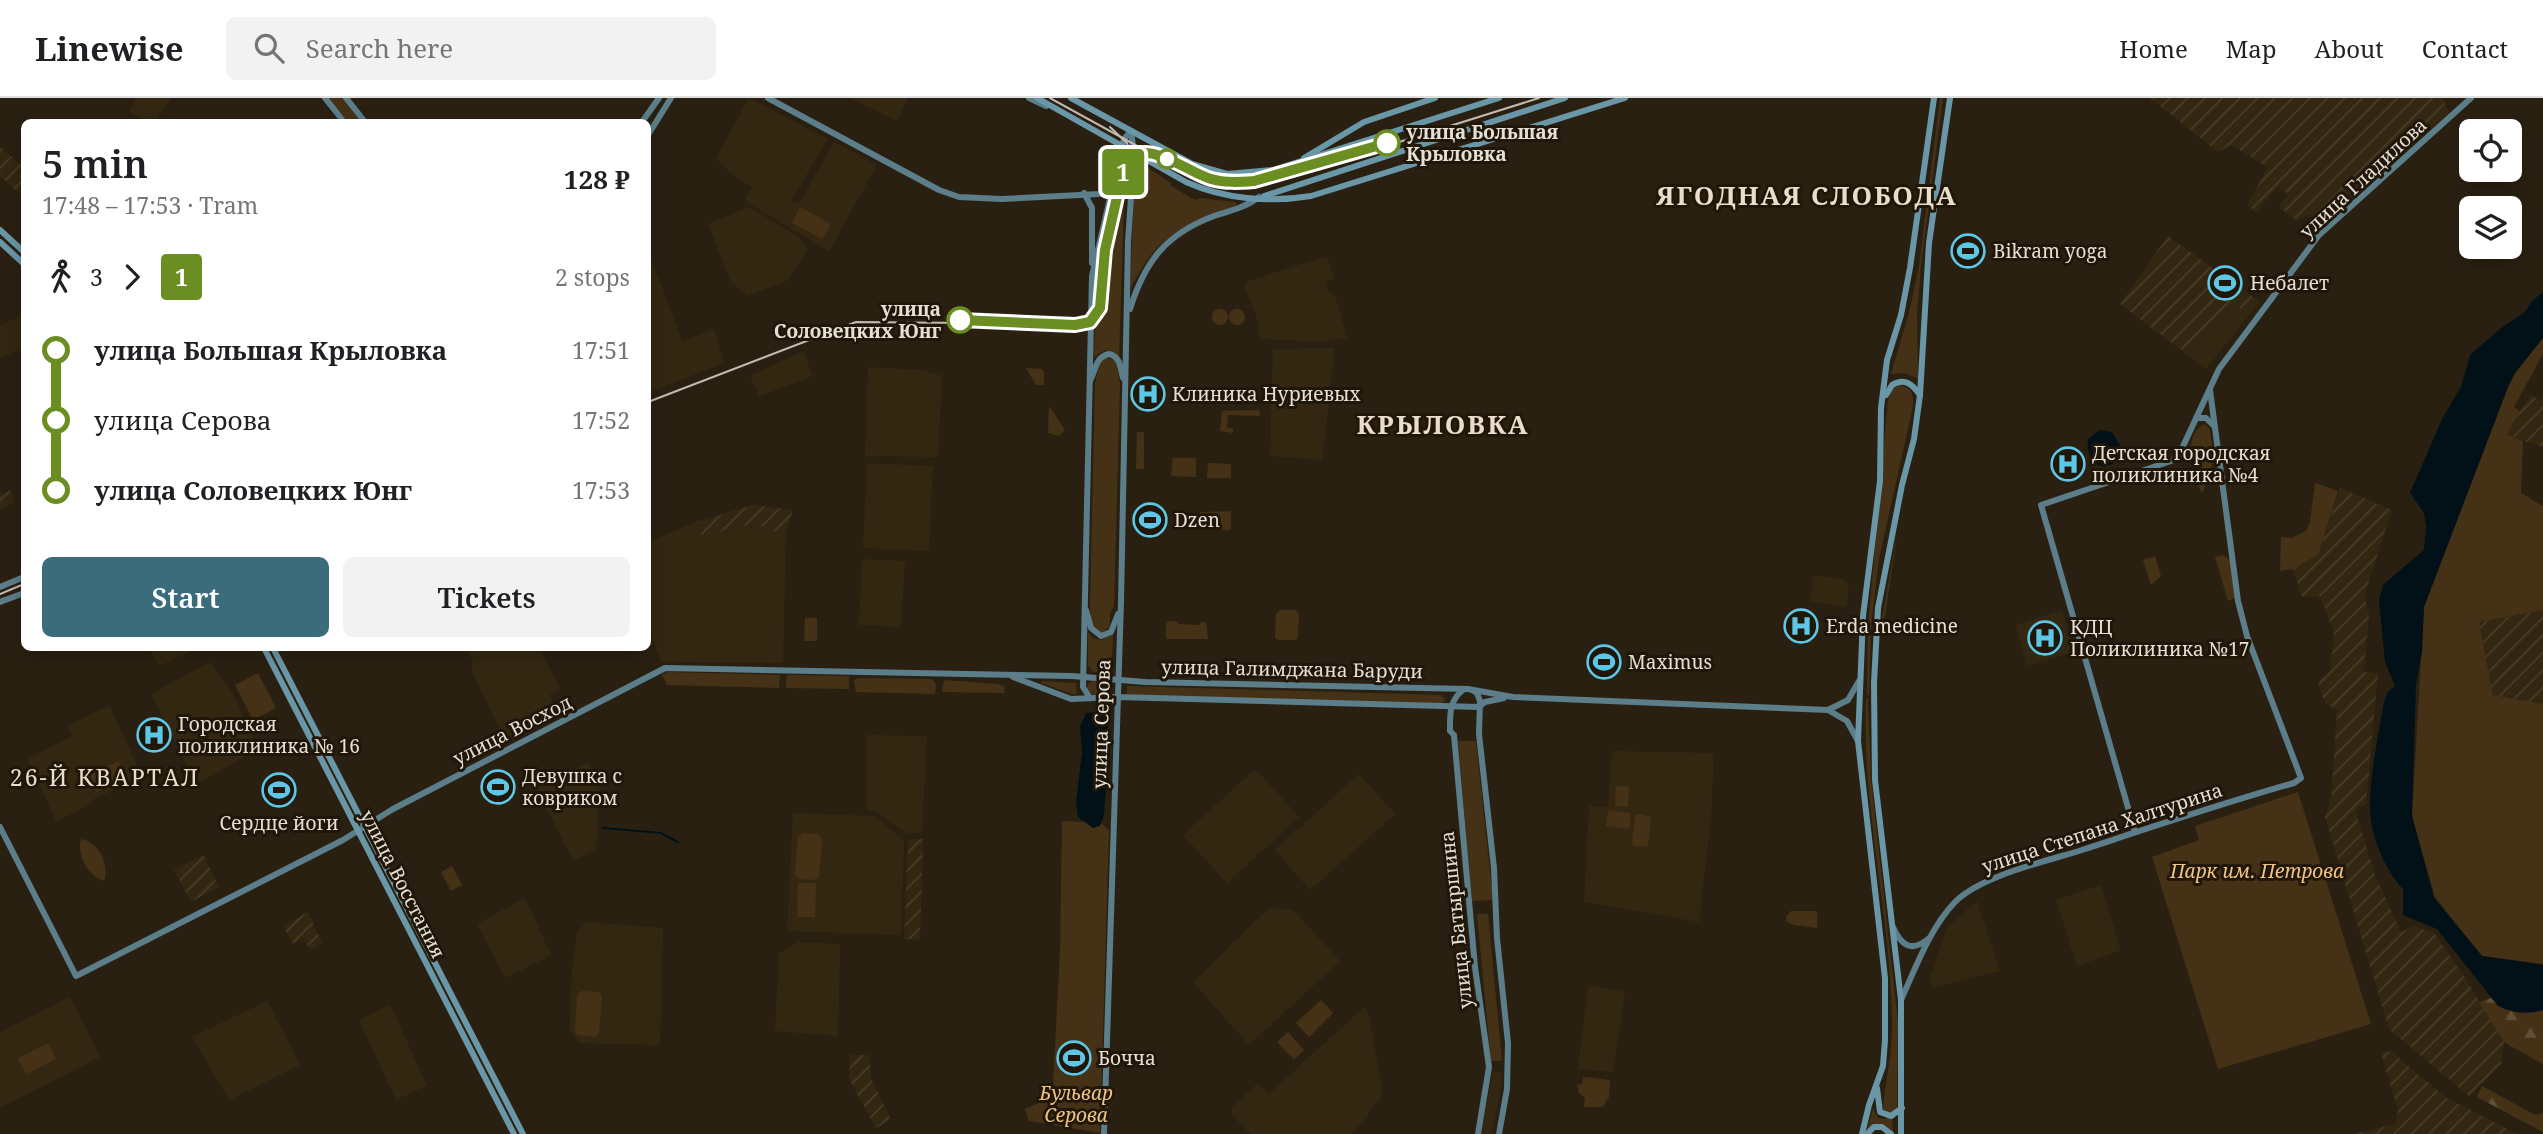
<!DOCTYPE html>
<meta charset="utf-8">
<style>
:root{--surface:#fff;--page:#f2f2f2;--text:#202124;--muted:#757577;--line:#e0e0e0;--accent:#3b6c7c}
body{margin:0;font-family:"Noto Serif",serif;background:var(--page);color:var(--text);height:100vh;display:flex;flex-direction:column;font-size:26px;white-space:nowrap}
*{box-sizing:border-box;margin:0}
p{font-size:23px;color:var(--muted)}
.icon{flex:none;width:38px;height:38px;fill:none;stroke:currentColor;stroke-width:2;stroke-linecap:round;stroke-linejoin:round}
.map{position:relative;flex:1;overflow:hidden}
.drawer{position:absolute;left:21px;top:21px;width:630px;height:532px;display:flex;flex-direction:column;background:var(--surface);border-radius:10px;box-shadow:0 4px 18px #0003}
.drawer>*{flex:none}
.badge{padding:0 14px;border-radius:5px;font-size:24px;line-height:46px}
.controls{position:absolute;left:2459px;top:21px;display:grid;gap:14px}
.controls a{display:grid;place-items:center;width:63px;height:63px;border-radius:10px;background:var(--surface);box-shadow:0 4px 18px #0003;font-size:35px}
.map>.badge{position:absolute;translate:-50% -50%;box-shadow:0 0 0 4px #fff}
.legs{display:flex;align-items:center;gap:10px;height:77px;padding:0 21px;font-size:23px}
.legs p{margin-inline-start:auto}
.summary{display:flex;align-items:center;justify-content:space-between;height:119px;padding:0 21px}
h1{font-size:38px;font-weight:600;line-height:52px}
.primary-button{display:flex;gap:14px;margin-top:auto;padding:14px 21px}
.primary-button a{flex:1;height:80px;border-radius:10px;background:var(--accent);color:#fff;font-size:28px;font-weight:600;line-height:80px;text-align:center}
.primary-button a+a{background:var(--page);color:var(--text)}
ul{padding:0 21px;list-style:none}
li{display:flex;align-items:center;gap:24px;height:70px;font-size:26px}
li i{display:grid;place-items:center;width:10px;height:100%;margin:0 9px;background:currentColor}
li i::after{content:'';width:18px;height:18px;margin:-9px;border:5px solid;border-radius:50%;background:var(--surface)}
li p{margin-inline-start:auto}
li:first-child i{background:linear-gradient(#0000 50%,currentColor 0)}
li:last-child i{background:linear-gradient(currentColor 50%,#0000 0)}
header{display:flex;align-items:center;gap:42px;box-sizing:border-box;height:98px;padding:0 35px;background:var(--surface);border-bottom:2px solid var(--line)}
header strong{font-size:33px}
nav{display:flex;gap:38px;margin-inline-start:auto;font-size:24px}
.search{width:490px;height:63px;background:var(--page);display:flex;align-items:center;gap:18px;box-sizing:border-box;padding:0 24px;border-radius:10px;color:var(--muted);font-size:26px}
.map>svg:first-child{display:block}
</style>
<header>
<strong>Linewise</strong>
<div class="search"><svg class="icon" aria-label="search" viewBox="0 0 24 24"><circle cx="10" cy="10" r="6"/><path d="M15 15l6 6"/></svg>Search here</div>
<nav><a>Home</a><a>Map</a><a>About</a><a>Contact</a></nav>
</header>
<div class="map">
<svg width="2543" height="1036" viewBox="0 0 2543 1036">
<defs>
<pattern id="industrial-furrows" width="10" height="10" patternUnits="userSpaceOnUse" patternTransform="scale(1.75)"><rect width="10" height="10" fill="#342712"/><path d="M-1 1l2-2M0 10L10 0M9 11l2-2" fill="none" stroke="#483c28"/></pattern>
<pattern id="forest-firs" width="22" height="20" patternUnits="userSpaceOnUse" patternTransform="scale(1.75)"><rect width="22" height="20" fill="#453216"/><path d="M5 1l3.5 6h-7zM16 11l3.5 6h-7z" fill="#604f37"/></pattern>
</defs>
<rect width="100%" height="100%" fill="#2a2012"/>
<g fill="#342712">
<path d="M137 0H171L155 24H146L129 13Z"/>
<path d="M749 0 828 41 791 103 799 106 834 44 877 67 829 153 748 105 745 101 752 90 722 68 716 60Z"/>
<path d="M850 0H908L897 23Z"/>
<path d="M749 109 799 139 808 151 788 182 748 198 731 184 708 126Z"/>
<path d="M648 152 682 243 714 231 724 265 648 295Z"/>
<path d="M1327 158 1334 181 1325 184 1329 194 1335 197 1347 240 1325 244 1259 241 1258 223 1245 190 1246 184Z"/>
<path d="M2233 205 2249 217 2206 271 2188 257 2208 231 2212 233Z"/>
<path d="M24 216V250L0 260V228Z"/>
<path d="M1335 250 1322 362 1270 358 1273 251Z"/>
<path d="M803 253 813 278 759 298 750 278Z"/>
<path d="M868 269 921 272 942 278 938 359 865 358Z"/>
<path d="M867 365 933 368 929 453 863 450Z"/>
<path d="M696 424 702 438 758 425 771 433 786 434 783 565 661 564 648 528V444Z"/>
<path d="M862 461 905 463 901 529 859 527Z"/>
<path d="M1813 477 1843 481 1849 488 1846 509 1810 503Z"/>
<path d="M2062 512 2074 554 2027 568 2016 527Z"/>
<path d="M149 550H197L160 568Z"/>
<path d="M466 550H540L560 591 550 596 557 615 505 642 471 572 473 563Z"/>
<path d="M210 564 232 594 251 633 256 652 197 686 151 596Z"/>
<path d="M109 607 142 678 92 702 93 705 56 723 28 661 72 638 68 628Z"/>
<path d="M866 637 927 638 922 734 907 736 875 713 866 712Z"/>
<path d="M1612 653 1714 655 1711 718 1699 824 1584 804 1589 708 1608 709Z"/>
<path d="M588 664 600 686 596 751 573 763 537 691Z"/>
<path d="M1255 671 1299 719 1227 785 1183 737Z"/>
<path d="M1359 676 1395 716 1310 792 1275 752Z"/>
<path d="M793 715 875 718 904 743 901 837 787 833Z"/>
<path d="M2101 787 2121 852 2077 868 2056 802Z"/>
<path d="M525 800 551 857 505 880 477 826Z"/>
<path d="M1977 803 2000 873 1935 889 1929 883 1947 830Z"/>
<path d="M1269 810 1293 812 1340 863 1249 947 1193 884Z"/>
<path d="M587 824 663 830 660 947 579 945 570 931 572 870 577 834Z"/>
<path d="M798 844 840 846 838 938 775 933 779 855Z"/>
<path d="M1588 887 1625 894 1613 974 1578 971Z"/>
<path d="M70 899 100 959 0 1010V934Z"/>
<path d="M267 903 300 967 229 1002 192 939Z"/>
<path d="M390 907 427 987 396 1002 359 922Z"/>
<path d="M1364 909 1369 916 1383 997 1368 1014V1018L1351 1036H1251L1232 1017V1010L1258 985 1269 996Z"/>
<path d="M1493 973 1503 975 1492 1036H1481Z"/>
</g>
<g fill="url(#industrial-furrows)">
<path d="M2150 0H2443L2449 15 2322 127 2310 116 2297 123 2279 109 2288 96 2278 89 2256 114 2247 107 2268 69 2231 47 2218 54Z"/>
<path d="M0 49 24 69V100L0 78Z"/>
<path d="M2168 138 2260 204 2249 217 2233 205 2212 233 2208 231 2188 257 2120 206Z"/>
<path d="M2531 297 2541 303 2543 300V349L2507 337 2519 313Z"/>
<path d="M2340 390 2392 412 2364 498 2369 515 2364 574 2378 575 2366 706 2355 712 2375 777 2401 834 2414 828 2434 835 2464 878 2504 944 2501 966 2469 998 2389 931 2325 719 2331 702 2337 612 2325 605 2318 584 2330 573 2334 534 2320 498 2302 499 2293 471 2318 457Z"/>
<path d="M0 391 2 396 11 392 15 404 0 411Z"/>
<path d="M753 407 793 412 786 434 771 433 757 425 702 438 696 424Z"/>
<path d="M2543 512V606L2493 597 2479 524Z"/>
<path d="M908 741H923L920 842 904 841Z"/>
<path d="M203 757 219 789 191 804 174 772Z"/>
<path d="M308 814 322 845 310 852 303 840 293 846 283 828Z"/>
<path d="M2391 953 2445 999 2517 1036H2353L2395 1026 2398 1013 2381 955Z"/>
<path d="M850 957H869L871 980 891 1022 876 1030 849 981Z"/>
</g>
<g fill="#453216">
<path d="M328 0H342L361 24H348Z"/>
<path d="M1940 0H1943L1921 168 1917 217 1918 281 1905 275 1891 276 1909 215 1919 168Z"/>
<path d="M1142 66 1171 85V88L1195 102 1200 100 1235 104 1237 107C1180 131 1161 132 1130 191L1135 69Z"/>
<path d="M1121 73 1125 74 1119 260 1114 255 1105 252 1094 259 1098 166Z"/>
<path d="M800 109 831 126 822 141 792 125Z"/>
<circle cx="1220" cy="219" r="8"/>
<circle cx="1237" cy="219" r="8"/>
<path d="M2543 240V256L2514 309 2519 313 2507 337 2523 343 2521 395 2543 408V512L2479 524 2493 597 2543 606V866L2482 858 2435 799 2412 718 2424 509 2508 289 2515 275Z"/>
<path d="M1107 260 1116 263 1120 285 1114 509 1110 515V528L1102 535 1092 528 1090 510 1095 285C1098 276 1097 269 1102 261Z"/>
<path d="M1026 270 1042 271 1044 274V287H1036Z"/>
<path d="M1897 287C1911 288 1914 295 1913 308L1879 461 1871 528 1869 597H1867L1868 528 1888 302 1891 292Z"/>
<path d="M1049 308 1065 332 1059 338 1048 335Z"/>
<path d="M1259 312 1260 318 1228 317 1227 330H1233V335L1220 333 1222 313Z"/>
<path d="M2204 326 2210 331 2214 362 2203 394H2201C2195 373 2180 341 2204 326Z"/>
<path d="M1137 334H1144V371H1136Z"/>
<path d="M1173 360H1196V379L1171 378Z"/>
<path d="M1208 365 1231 366V380H1207Z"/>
<path d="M2315 385 2338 393 2318 457 2293 471 2280 473 2281 439 2291 440 2306 433 2310 424Z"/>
<path d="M1231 413V432L1199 431 1200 414Z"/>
<path d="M1898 430 1885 518 1882 521Z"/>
<path d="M2222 457 2227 459 2230 464 2235 500 2228 503 2215 459Z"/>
<path d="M2155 458 2161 478 2151 487 2143 462Z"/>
<path d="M1280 512H1295L1299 515 1298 539 1296 542H1279L1275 540 1276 516Z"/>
<path d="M805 520H817V543H804Z"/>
<path d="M1168 523 1178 524V526L1200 527V524H1206L1208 541H1166V526Z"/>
<path d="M1088 534 1093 540 1102 542 1113 534 1112 568 1108 573 1094 574 1088 568Z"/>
<path d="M667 574 780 577 779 590 667 587 662 577Z"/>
<path d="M258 575 276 610 253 622 235 587Z"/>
<path d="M787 577 849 578V591L786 590Z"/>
<path d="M857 580 932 581 936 586 935 596 856 594 854 583Z"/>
<path d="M944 582 998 586 1005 588 1004 595 942 594Z"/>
<path d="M1041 583 1076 585 1077 594 1075 597 1041 585Z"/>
<path d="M1092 583 1107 586 1112 592 1110 597C1100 597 1089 600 1087 587Z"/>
<path d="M1127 588 1441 597 1445 602 1441 606 1127 597Z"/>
<path d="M1866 600H1868L1871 681 1898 926 1897 1009 1892 1016 1885 1014 1883 1008C1886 982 1892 956 1892 929 1892 819 1861 711 1866 600Z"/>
<path d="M1458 643H1476L1493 802 1472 803Z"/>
<path d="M118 663 126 679 96 694 88 678Z"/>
<path d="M1616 688 1629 689 1628 709 1615 708Z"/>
<path d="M2298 694 2371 926 2218 971 2152 759 2199 742 2195 728Z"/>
<path d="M1608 712 1631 715 1629 731 1606 728Z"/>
<path d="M1638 716 1651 719 1648 747 1645 749 1634 748 1632 744 1635 718Z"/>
<path d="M1062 723 1101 725 1109 732 1100 1035 1029 1023 1025 1011 1051 999 1053 986 1060 854Z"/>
<path d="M803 735 818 736 822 741 819 778 814 782 799 781 795 776 798 739Z"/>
<path d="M81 741C99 744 110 767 104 783 88 777 77 759 81 741Z"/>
<path d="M452 768 462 787 451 793 441 774Z"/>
<path d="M798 785H816L815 819H797Z"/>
<path d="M1791 813H1817V830L1794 827 1786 823V819Z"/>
<path d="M1477 816H1488L1502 963H1491Z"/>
<path d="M581 893 598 894 602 898 599 936 596 939 577 937 575 933 577 898Z"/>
<path d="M1321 902 1333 915 1309 939 1296 925Z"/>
<path d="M1288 934 1304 952 1294 962 1277 944Z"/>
<path d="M48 945 56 961 26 976 18 960Z"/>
<path d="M1583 979 1610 982 1609 999 1603 1009H1584L1585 1000 1579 995 1577 987 1582 986Z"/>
<path d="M1873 1010 1878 1020 1884 1021 1892 1016 1893 1035 1882 1026 1867 1032Z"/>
</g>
<g fill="url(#forest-firs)">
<path d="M2491 900C2503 913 2526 917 2543 912V966L2504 944 2479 904Z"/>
<path d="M2482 988 2535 1017 2543 1015V1034L2477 999Z"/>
</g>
<g fill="#021117">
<path d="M2543 194V240L2515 275 2508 289 2424 509 2422 554 2416 587 2412 718 2434 800 2482 858 2543 867V912C2526 917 2513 915 2498 908L2437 831 2403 817V791C2384 771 2369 734 2370 706 2370 676 2379 634 2384 603L2388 594 2395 588 2385 564 2379 502 2383 487 2424 452 2426 428 2424 415 2410 395 2442 321 2461 289 2470 257 2501 230 2525 214 2532 203Z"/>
<path d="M2099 332 2112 334 2121 349 2119 360C2102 379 2085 362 2088 341Z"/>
<path d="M1095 614C1101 617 1105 619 1107 625 1113 648 1105 693 1104 717L1100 728 1093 730 1078 719 1076 704 1082 654 1080 629 1086 615Z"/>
</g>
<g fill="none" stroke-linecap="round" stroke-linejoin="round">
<path stroke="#021117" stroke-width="2" d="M603 730 661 735 678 744"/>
<g stroke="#5b7e8a" stroke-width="6">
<path d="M325 0 344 24"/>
<path d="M346 0 365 24"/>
<path d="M768 0 939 92 959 99 1002 101 1099 96 1114 82"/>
<path d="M1029 0 1046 8"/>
<path d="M642 24 659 0"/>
<path d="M648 37 671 0"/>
<path d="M1084 95 1092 110V165"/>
<path d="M1130 211C1145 163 1166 136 1214 118 1230 113 1246 109 1259 99"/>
<path d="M1090 283C1096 272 1095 259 1109 256 1121 259 1120 270 1123 280"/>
<path d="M2196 320H2206L2214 328"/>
<path d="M0 489 24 479"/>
<path d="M0 504 24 495"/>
<path d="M1086 512 1091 530 1101 538 1111 534 1118 516"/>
<path d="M1013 579 1071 601 1117 599 1479 609 1485 604 1504 600"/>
<path d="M1463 592C1449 603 1450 616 1450 633L1454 637 1475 869 1489 969 1478 1036"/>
<path d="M1472 592 1477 595 1480 603 1479 636 1494 770 1497 840 1508 945 1507 991 1499 1036"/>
<path d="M1090 600 1083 589 1092 178 1122 48 1124 41 1131 33"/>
<path d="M1828 612 1847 623 1858 643"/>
<path d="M0 729 76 878 343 742 393 711 665 570 1072 578 1145 584 1468 591 1513 599 1828 612 1848 602 1859 583"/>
<path d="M2135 734 2041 407 2171 363 2178 359 2219 271 2319 137 2471 0"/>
<path d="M1893 829C1901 847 1911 855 1928 841"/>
<path d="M1901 902C1916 869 1930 830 1955 804 1980 778 2047 763 2082 752 2152 729 2223 705 2294 685L2301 680 2247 538 2238 503 2210 292"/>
<path d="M1104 1036 1121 504 1128 144 1134 55 1131 33"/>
</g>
<g stroke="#6a97a7" stroke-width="6">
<path d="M1037 0 1186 84C1224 101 1269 105 1311 98L1625 0"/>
<path d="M1071 0 1192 66 1227 76 1273 72 1499 0"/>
<path d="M1304 60 1364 24 1435 0"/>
<path d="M1264 98 1565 0"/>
<path d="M0 132 24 154"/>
<path d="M0 144 24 166"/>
<path d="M1886 297 1892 287C1905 279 1913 287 1920 297"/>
<path d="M264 550 514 1036"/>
<path d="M273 550 523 1036"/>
<path d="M1877 990 1880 1014 1891 1018 1902 1010"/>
<path d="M1862 1036 1869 1007 1883 968 1885 942V880L1858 643 1863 518 1880 383 1881 310 1887 262 1901 217 1910 170 1934 0"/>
<path d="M1867 1036 1874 1029H1882L1891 1036"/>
<path d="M1901 1036V902L1875 682 1874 585 1878 510 1902 387 1914 341 1920 297 1929 145 1950 0"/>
</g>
<g stroke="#c2bab0" stroke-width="2">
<path d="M1050 0 1199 82 1238 89 1255 88 1278 82 1539 0"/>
<path d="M648 304 856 224 969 225 1067 229 1090 227 1101 211 1105 164 1130 53 1127 45 1110 29"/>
<path d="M0 496 24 486"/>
</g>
</g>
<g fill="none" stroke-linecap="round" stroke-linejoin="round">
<defs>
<path id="line-1" d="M960 222 1075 227 1090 224 1100 210 1105 152 1124 68C1142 35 1186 74 1211 81 1225 85 1240 84 1254 83L1387 45"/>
</defs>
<use href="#line-1" stroke="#fff" stroke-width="16"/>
<use href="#line-1" stroke="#6b8e23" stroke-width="10"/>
</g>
<defs>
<symbol id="stadium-ring" viewBox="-11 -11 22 22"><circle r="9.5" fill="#211709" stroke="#5dc7e8" stroke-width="1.5"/><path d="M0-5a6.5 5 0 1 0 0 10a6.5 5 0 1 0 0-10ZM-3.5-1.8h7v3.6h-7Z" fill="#5dc7e8"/></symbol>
<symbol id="hospital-ring" viewBox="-11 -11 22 22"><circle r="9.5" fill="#211709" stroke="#5dc7e8" stroke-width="1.5"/><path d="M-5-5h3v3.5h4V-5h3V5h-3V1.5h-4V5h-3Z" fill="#5dc7e8"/></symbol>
</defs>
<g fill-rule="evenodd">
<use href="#stadium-ring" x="1949" y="134" width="38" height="38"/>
<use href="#stadium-ring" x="2206" y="166" width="38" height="38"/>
<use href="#hospital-ring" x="1129" y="277" width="38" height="38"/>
<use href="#hospital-ring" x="2049" y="347" width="38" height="38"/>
<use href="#stadium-ring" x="1131" y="403" width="38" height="38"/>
<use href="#hospital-ring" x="1782" y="509" width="38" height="38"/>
<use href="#hospital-ring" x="2026" y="521" width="38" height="38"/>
<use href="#stadium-ring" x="1585" y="545" width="38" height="38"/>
<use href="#hospital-ring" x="135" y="618" width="38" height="38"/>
<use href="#stadium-ring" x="479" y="670" width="38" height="38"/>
<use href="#stadium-ring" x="260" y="673" width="38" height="38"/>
<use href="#stadium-ring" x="1055" y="941" width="38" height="38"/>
</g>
<g fill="#fff" stroke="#6b8e23" stroke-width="3.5">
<circle cx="1387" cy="45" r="12"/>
<circle cx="1167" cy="61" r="9"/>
<circle cx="960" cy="222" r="12"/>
</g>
<g text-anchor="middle" stroke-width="6" stroke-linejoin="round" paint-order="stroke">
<g font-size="19" font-weight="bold" fill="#e6dfd6" stroke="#211709" text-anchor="start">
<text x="1406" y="41">улица Большая<tspan x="1406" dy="22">Крыловка</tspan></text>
<text x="941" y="218" text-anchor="end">улица<tspan x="941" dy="22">Соловецких Юнг</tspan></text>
</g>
<g font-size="19" fill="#e6dfd6" stroke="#211709">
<text transform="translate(2363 80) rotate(-43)" y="7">улица Гладилова</text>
<text transform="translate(1292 571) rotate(1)" y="7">улица Галимджана Баруди</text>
<text transform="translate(1101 626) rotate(-88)" y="7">улица Серова</text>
<text transform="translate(512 632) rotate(-27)" y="7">улица Восход</text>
<text transform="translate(2102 730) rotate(-18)" y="7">улица Степана Халтурина</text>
<text transform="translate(403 786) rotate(63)" y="7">улица Восстания</text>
<text transform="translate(1456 822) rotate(-96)" y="7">улица Батыршина</text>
</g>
<g font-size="19" fill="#e6dfd6" stroke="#211709" text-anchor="start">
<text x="1993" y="160">Bikram yoga</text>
<text x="2250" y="192">Небалет</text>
<text x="1172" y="303">Клиника Нуриевых</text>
<text x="2092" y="362">Детская городская<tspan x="2092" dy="22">поликлиника №4</tspan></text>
<text x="1174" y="429">Dzen</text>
<text x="1826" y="535">Erda medicine</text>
<text x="2070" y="536">КДЦ<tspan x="2070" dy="22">Поликлиника №17</tspan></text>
<text x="1628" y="571">Maximus</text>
<text x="178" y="633">Городская<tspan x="178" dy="22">поликлиника № 16</tspan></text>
<text x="522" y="685">Девушка с<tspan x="522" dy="22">ковриком</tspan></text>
<text x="279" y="732" text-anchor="middle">Сердце йоги</text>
<text x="1098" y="967">Бочча</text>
</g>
<g font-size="19" font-style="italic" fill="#efc485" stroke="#211709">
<text x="2257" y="780">Парк им. Петрова</text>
<text x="1076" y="1002">Бульвар<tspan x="1076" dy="22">Серова</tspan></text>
</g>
<g font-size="23" letter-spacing="2" fill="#eaddca" stroke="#211709">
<text x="105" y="688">26-Й КВАРТАЛ</text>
</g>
<g font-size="26" font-weight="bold" letter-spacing="2" fill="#eaddca" stroke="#211709">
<text x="1807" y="107">ЯГОДНАЯ СЛОБОДА</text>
<text x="1443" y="336">КРЫЛОВКА</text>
</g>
</g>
</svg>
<div class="controls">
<a><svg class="icon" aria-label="locate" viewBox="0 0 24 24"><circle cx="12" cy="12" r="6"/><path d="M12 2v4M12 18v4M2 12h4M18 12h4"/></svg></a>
<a><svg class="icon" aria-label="layers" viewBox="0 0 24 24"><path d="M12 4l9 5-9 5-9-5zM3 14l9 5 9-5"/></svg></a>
</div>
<b class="badge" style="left:1123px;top:74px;background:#6b8e23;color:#fff">1</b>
<section class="drawer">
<div class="summary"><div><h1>5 min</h1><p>17:48 – 17:53 · Tram</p></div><b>128 ₽</b></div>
<div class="legs"><svg class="icon" aria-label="walk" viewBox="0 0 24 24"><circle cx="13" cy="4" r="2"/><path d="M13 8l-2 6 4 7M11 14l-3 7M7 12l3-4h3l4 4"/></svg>3<svg class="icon" aria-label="forward" viewBox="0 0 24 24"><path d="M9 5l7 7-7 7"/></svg><b class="badge" style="background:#6b8e23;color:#fff">1</b><p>2 stops</p></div>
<ul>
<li><i style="color:#6b8e23"></i><b>улица Большая Крыловка</b><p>17:51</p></li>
<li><i style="color:#6b8e23"></i><span>улица Серова</span><p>17:52</p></li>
<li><i style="color:#6b8e23"></i><b>улица Соловецких Юнг</b><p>17:53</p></li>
</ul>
<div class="primary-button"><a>Start</a><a>Tickets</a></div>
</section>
</div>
